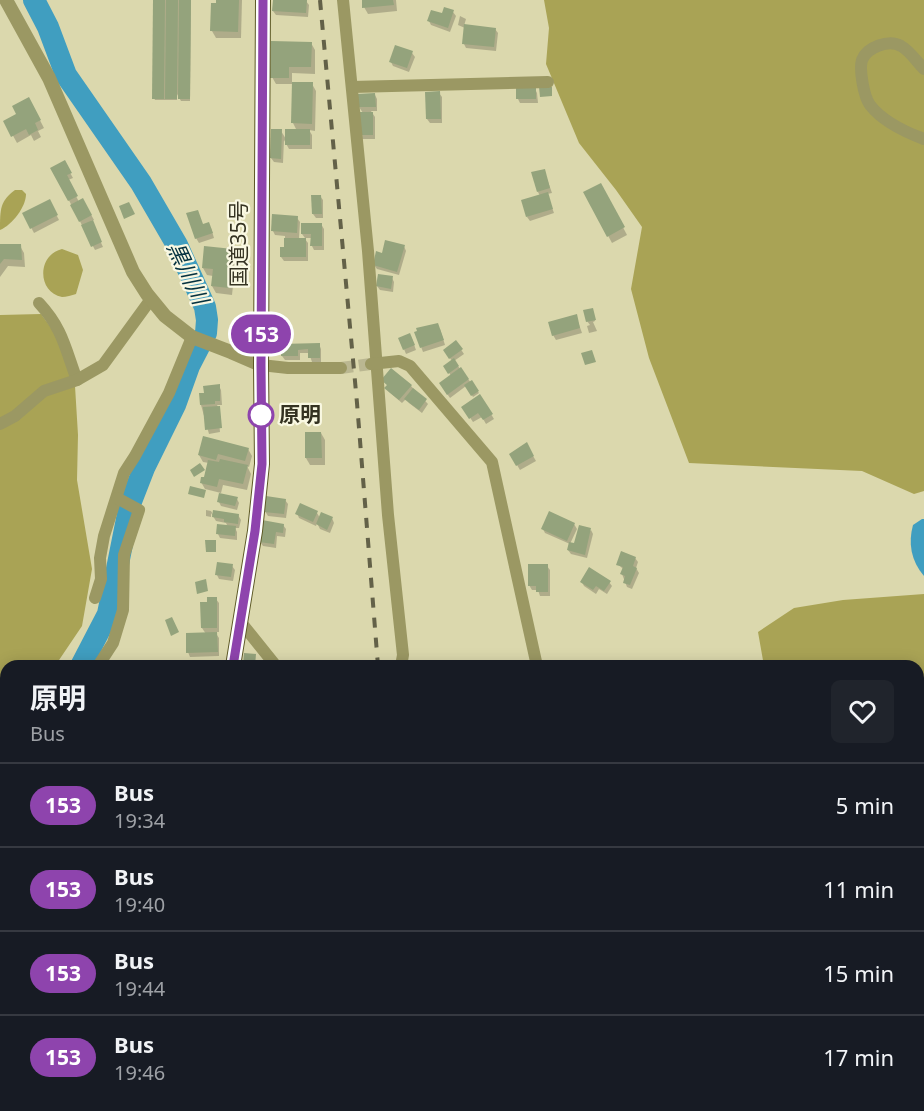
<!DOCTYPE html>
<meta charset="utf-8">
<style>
:root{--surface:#171b24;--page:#20242c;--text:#f1f3f6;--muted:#9ea1a6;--line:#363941}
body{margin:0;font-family:"Noto Sans","Noto Sans JP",sans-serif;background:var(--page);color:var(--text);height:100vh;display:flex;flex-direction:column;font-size:22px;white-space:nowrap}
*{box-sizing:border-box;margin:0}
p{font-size:20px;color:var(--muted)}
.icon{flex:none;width:33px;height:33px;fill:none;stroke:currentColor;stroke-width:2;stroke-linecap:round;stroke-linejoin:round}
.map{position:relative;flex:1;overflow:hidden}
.drawer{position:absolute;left:0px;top:660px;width:924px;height:452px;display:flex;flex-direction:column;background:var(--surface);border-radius:18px 18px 0 0;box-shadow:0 3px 15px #0003}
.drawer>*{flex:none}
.badge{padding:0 12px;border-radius:20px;font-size:21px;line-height:39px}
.map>.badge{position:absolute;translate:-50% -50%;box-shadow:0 0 0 3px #fff}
.round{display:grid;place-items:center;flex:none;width:63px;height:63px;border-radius:9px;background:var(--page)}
.summary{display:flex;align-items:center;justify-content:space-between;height:102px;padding:0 30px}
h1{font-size:28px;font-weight:700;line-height:45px}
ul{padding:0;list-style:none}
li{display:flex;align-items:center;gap:18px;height:84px;padding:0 30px;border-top:2px solid var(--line)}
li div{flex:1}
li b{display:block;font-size:22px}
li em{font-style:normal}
li .badge{min-width:66px;font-weight:700;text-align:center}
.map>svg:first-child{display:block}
</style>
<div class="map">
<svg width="924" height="1111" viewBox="0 0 924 1111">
<rect width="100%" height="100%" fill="#dbd8ad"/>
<g fill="#a9a355">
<path d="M544 0H924V491L914 494 862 471 689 463 649 358 631 289 642 227 616 190 579 143 546 64 549 28Z"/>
<path d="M15 190H22L26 194C26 207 12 225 0 230 0 209 0 201 15 190Z"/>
<path d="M62 249 78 255 83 270 76 294C72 295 66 297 62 297 37 292 37 255 62 249Z"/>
<path d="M41 314 57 336 75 386 78 435 77 480 92 569 82 626 55 666H6V714L0 720V315Z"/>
<path d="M924 594V1046L918 1043V666H764L758 632 794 608 843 600Z"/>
</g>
<path fill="#409ec0" d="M922 519H924V576C911 561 908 543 913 525Z"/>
<g fill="#0003">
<path d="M154 0H191L190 101H181L177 94V100H155L154 98Z"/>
<path d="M217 0H242L241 38H216L212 31Z"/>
<path d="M274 0 306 1 309 5 308 17 276 15 273 11Z"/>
<path d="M363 0H396L397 11 368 14 364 7Z"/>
<path d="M453 12 456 16 450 32 431 25 429 21Z"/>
<path d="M460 16 466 19 464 26 495 29 498 33 496 51 466 48 464 44 465 28 458 25Z"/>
<path d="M311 43 315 50V74L292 73V83L312 84 316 91 315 131 309 130 312 135V149H289L284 140 283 163 274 162 271 158 281 131 286 139 297 131 293 123 294 84H276L272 77Z"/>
<path d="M412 53 415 57 409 72 393 66 391 62Z"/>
<path d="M518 89H535L537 93 538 103H520L518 99Z"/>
<path d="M439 93 442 97V123H430L427 119Z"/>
<path d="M375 95 377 99V111H371L375 117V139H362L363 113 359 107Z"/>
<path d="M29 99 44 128 38 131 41 137 34 141 31 135 17 143 5 121 18 114Z"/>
<path d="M64 162 73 178 68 180 79 202 83 200 94 220 91 221 103 247 95 250 52 168Z"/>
<path d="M544 170 552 193 547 194 554 213 530 221 527 217 540 196 538 192Z"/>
<path d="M601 185 627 235 612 243 585 193Z"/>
<path d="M320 196 323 200V218H316L313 214Z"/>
<path d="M49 201 59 220 34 233 24 214Z"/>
<path d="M274 216 297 218 300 222 299 239H305L308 243V261H284L281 257 285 249V236L275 235 273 231Z"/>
<path d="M321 224 324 229V250H314L312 246V238H305L302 234Z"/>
<path d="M203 226 211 228 214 238 199 243 196 238Z"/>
<path d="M0 246H20L24 253 25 267 8 266 0 277Z"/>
<path d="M404 246 406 251 399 275 377 269 374 265 383 254Z"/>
<path d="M232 251 236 258 232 295 216 293 212 286 213 276 207 275 203 268Z"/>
<path d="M392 278 394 282 393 292 380 290 377 286Z"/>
<path d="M593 311 595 321 593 322 597 331 589 333 587 326 590 325 587 321Z"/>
<path d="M576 316 582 333 556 340 553 335Z"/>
<path d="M440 329 445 345 423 352 416 333Z"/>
<path d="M412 339 416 350 406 354 404 349Z"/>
<path d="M456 342 464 354 454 361 479 393 473 397 466 386 450 398 443 388 451 376 445 366 452 361 447 354Z"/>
<path d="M319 344 321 349V362H312L309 353H300V360H285L282 356V345Z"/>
<path d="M383 380 411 386 428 404 422 413 409 403 406 399 402 403 389 392 386 388 388 386Z"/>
<path d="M219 386 221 390 222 405H217L220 410H218L220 432 209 434 201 405 205 394Z"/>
<path d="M480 396 494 419 486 424 482 417 473 422 463 407Z"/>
<path d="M321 433 325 440V465H310L306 458Z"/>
<path d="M526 444 536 461 520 470 511 455Z"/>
<path d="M248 449 252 456 249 467 247 466 251 474 247 490 223 485 221 493 205 489 201 482 205 479 209 463 203 462 199 455Z"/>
<path d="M237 499 239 503 237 510 221 506 219 502Z"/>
<path d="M285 500 288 504 286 518 268 516 265 511Z"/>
<path d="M301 505 317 513 320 518H332L334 523 330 533 320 529 317 523 316 526 299 518 297 513Z"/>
<path d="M206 510 211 511 214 516 238 515 241 520 239 528H235L237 532V540L220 538 218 534 228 527 226 523 216 521 211 513V517L206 516Z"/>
<path d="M574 524 577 529 570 544 575 545 591 530 593 534 587 558 571 554 568 550 570 544 545 533 543 529Z"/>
<path d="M283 525 286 529 285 537 277 536 276 548 263 546 260 542Z"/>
<path d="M635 558 638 562 636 568 639 573 632 589 627 587 622 574 624 570 618 564Z"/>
<path d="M232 566 235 570 233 581 219 579 217 575Z"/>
<path d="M547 566 550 570V596H540L538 590H532L529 585Z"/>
<path d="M582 582H609L612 586 607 594 599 589 596 594 584 586Z"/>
<path d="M216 599 219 603V632H215L219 638V656L190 657 188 652 206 634 202 628 208 604Z"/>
<path d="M143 1106H155L154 1111H145Z"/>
<path d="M597 1106H649L647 1111H594Z"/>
<path d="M167 1108 179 1109 180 1111H167Z"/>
</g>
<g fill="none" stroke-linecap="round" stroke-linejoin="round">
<g stroke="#409ec0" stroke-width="22">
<path d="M34 0 48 27 66 75 141 183 177 245 205 307 207 320 206 333 189 366 175 405 144 468 130 504 108 614 81 666"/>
<path d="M0 741 6 738"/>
</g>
</g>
<g fill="#94a37c">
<path d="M153 0H165L164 99H152Z"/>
<path d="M166 0H178L177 99H165Z"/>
<path d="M179 0H191L190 99H178Z"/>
<path d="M216 0H239L238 32 210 31 211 3H216Z"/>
<path d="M273 0H307L306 13 272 11Z"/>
<path d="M362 0H393L394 5 362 8Z"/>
<path d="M444 7 454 10 448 28 427 21 431 10 442 13Z"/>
<path d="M464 24 496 28 494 47 462 44Z"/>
<path d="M271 41 312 42 311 67H289V78H270Z"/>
<path d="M395 45 413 51 407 68 389 62Z"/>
<path d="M292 82H313L312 124 291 123Z"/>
<path d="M536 87V99H516V88Z"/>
<path d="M539 87H552V96L540 97Z"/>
<path d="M440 91 441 119H426L425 92Z"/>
<path d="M375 93 376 107H358L357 94Z"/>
<path d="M29 97 41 120 35 123 38 130 29 135 26 129 11 137 3 121 16 114 12 106Z"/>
<rect x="358" y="112" width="15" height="23"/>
<path d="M271 129H282L281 159 270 158Z"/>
<rect x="285" y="129" width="25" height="16"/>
<path d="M65 160 72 173 67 175 78 196 68 201 50 168Z"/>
<path d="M545 169 550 188 537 192 531 172Z"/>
<path d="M601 183 625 227 607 237 583 192Z"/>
<path d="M548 192 553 209 526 217 521 200Z"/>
<path d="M311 195H321L322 214H312Z"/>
<path d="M83 198 92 215 79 222 70 205Z"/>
<path d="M50 199 58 215 30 229 22 213Z"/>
<path d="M129 202 135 214 124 219 119 206Z"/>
<path d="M198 210 203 224 209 222 213 233 195 239 186 213Z"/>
<path d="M272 214 298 216 297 233 271 231Z"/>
<path d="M93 220 102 242 91 247 81 225Z"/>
<path d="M301 223H322V246H310L311 234H301Z"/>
<path d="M284 238H306V257H280V247H284Z"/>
<path d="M385 240 405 245 397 272 373 265 376 251 382 253Z"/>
<path d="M0 244H21L22 260 4 259 0 264Z"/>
<path d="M204 246 233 249 229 288 211 286 213 269 202 268Z"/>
<path d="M378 274 393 276 391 289 376 286Z"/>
<path d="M593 308 596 320 586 322 583 310Z"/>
<path d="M577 314 580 328 552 336 548 322Z"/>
<path d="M438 323 444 340 420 348 414 332 417 331 416 328Z"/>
<path d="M410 333 415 345 403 350 398 338Z"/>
<path d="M456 340 463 349 449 359 443 350Z"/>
<path d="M320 343V358H308V349L298 350V356H281V344Z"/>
<path d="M592 350 596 362 585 365 581 353Z"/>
<path d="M454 358 459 366 448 374 443 366Z"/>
<path d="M461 367 469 379 447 395 439 383Z"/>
<path d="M391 368 412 385 399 400 384 388 387 385 381 380Z"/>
<path d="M472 380 479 391 471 396 464 385Z"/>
<path d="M220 384V401H215V404L200 405 199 393H204L203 386Z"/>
<path d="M413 388 427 399 419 410 404 399Z"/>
<path d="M480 394 493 414 483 420 478 413 469 419 461 407Z"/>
<path d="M220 406 222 428 205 430 203 407Z"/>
<path d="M305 432H321L322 458H305Z"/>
<path d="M203 436 249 448 245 461 218 454 216 460 198 455Z"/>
<path d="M527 442 534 456 516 466 509 454Z"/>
<path d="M220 459 248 465 243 484 219 479 217 487 200 483 201 477H204L208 460 219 462Z"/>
<path d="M200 463 205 470 194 477 190 470Z"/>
<path d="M190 486 206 490 204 498 188 494Z"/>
<path d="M219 493 238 497 235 506 217 502Z"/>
<path d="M266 496 286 499 284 514 264 512Z"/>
<path d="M300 503 318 511 313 522 295 514Z"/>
<path d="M213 510 239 514 238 524 224 522V519L212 517Z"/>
<path d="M549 511 575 523 567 541 541 529Z"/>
<path d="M321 512 333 517 327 530 316 524Z"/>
<path d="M262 520 284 524 283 533 276 532 274 544 259 542Z"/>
<path d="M217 524 236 526 235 536 216 534Z"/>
<path d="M579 525 591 528 585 555 567 550 569 542 574 543Z"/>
<path d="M205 540H216V552H206Z"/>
<path d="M621 551 636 557 633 566 637 568 630 585 623 583 625 576 620 574 623 567 616 565Z"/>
<path d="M217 562 233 564 231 577 215 575Z"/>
<path d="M528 564H548V592H536V586H528Z"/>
<path d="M589 567 611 581 604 591 596 586 593 590 580 582Z"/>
<path d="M206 579 208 591 197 594 195 582Z"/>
<path d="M207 597H217V628H201L200 602H207Z"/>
<path d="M172 617 179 632 171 636 165 620Z"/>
<path d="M217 632 218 652 186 653V633Z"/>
<path d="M244 653 256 654 255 666H243Z"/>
</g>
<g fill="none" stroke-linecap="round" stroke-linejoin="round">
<path stroke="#bab791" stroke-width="12" stroke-dasharray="12 6" stroke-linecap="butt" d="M341 368 371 364"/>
<g stroke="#9b9863" stroke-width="12">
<path d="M343 0 368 251 388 515 403 655 401 666"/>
<path d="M924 69C917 62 909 50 901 46 889 39 867 47 862 60 859 70 864 97 870 105 883 122 905 132 924 139"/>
<path d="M352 87 548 82"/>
<path d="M39 303C63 329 65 348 77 380"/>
<path d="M371 364 399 361 410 366 492 462 537 666"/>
<path d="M261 365 288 368H341"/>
<path d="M0 424 15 416 44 391 77 380 103 365 151 299"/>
<path d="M95 598 101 579 100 558 104 536 124 473 135 456 169 393 192 337"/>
<path d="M239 620 276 666"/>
<path d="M98 666 113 643 123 610 124 555 139 510 117 498"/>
<path d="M0 748 6 745"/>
<path d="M0 927 6 928"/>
<path d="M92 1106 93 1111"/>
<path d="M214 1106 215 1111"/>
<path d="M863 1106 868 1111"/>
<path d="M396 1111 398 1106"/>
</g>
<path stroke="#9b9863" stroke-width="14" d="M6 0 49 78 133 272 147 294 165 316 192 337 231 352 261 365"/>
<g stroke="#5c5824" stroke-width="16">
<path d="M233 666 255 531 262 464 261 365 263 0"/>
<path d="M305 1106 306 1111"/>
</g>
<g stroke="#636148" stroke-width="4" stroke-dasharray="10 10" stroke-linecap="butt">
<path d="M320 0 357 403 378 666"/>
<path d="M378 1111 380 1106"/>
</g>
</g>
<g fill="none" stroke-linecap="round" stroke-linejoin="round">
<defs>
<path id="line" d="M233 666 255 531 262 464 261 365 263 0"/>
</defs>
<use href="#line" stroke="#fff" stroke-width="14"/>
<use href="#line" stroke="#8e44ad" stroke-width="9"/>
</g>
<circle fill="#fff" stroke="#8e44ad" stroke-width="3" cx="261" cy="415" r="12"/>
<g text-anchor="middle" stroke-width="4.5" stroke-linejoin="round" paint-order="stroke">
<g font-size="21" fill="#343221" stroke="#f9f8e2">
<text transform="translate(239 244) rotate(-90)" y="7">国道35号</text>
</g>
<g font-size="21" font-weight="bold" fill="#343221" stroke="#f9f8e2" text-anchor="start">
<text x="279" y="422">原明</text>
</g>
<g font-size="22" font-style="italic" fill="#053240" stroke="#f9f8e2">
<text transform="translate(188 273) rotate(65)" y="8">黒川川</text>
</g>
</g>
</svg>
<b class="badge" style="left:261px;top:334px;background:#8e44ad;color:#fff">153</b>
<section class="drawer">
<div class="summary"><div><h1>原明</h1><p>Bus</p></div><a class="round"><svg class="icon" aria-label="heart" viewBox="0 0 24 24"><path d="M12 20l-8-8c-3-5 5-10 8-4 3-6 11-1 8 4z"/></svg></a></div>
<ul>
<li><span class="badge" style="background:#8e44ad;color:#fff">153</span><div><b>Bus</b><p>19:34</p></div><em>5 min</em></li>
<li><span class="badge" style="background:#8e44ad;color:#fff">153</span><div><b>Bus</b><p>19:40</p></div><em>11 min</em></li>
<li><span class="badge" style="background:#8e44ad;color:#fff">153</span><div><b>Bus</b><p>19:44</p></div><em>15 min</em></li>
<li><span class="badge" style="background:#8e44ad;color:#fff">153</span><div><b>Bus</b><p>19:46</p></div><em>17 min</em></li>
</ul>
</section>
</div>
